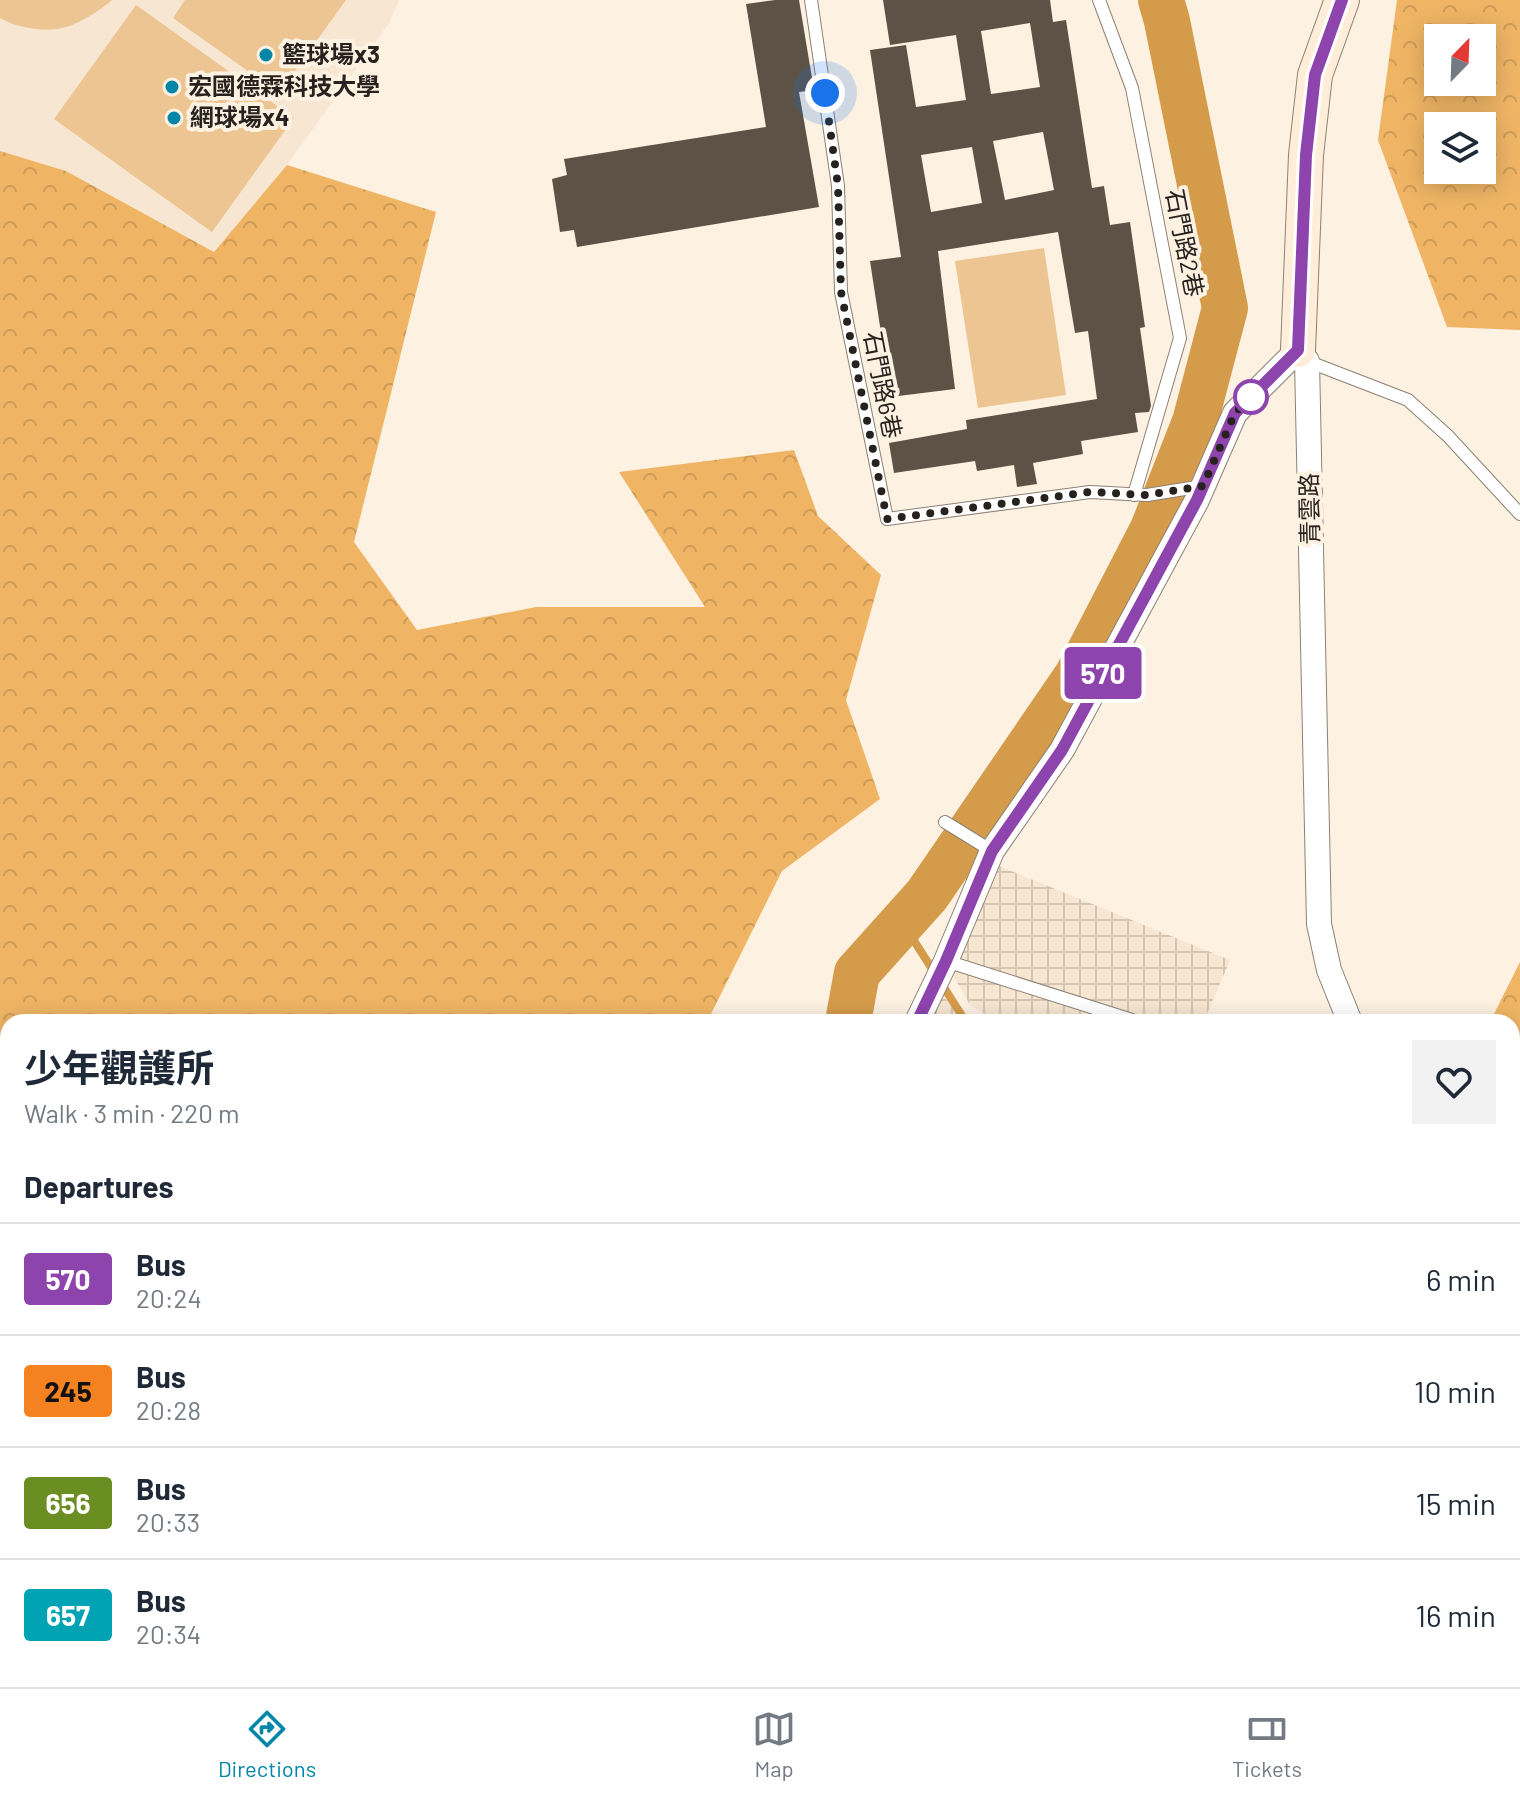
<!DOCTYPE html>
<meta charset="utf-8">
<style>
:root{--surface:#fff;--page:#f2f2f3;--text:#1f2937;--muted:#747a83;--line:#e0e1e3;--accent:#0087a8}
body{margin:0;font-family:Barlow,"Noto Sans TC",sans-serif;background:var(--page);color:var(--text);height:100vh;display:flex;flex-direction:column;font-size:30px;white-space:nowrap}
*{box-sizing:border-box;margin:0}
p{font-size:26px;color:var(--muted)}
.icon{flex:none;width:44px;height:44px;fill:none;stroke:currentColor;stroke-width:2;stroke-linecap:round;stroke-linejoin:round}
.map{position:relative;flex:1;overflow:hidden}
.side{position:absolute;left:0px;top:1014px;width:1520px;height:674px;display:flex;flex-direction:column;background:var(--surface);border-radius:24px 24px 0 0;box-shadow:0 4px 20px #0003}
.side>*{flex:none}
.badge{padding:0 16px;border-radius:6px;font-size:28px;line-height:52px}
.needle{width:52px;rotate:23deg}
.buttons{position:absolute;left:1424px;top:24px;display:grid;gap:16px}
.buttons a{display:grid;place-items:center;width:72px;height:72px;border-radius:0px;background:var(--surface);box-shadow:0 4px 20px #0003;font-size:40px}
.you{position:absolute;width:40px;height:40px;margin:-20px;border:6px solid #fff;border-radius:50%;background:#1a73e8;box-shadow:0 0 0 12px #1a73e833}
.map>.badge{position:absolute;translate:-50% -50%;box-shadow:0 0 0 4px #fff}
h2{padding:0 24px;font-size:30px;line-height:72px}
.round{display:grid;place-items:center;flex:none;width:84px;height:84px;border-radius:0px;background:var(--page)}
.head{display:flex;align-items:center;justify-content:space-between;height:136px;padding:0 24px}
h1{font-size:38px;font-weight:700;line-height:60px}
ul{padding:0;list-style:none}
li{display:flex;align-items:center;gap:24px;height:112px;padding:0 24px;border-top:2px solid var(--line)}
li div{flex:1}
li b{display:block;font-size:30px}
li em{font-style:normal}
li .badge{min-width:88px;font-weight:700;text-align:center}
.tabs{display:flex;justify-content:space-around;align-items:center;height:112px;border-top:2px solid var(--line);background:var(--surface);font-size:22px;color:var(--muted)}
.tabs a{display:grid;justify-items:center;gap:4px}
.tabs .on{color:var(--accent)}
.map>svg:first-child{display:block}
</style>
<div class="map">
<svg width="1520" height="1687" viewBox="0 0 1520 1687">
<defs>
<pattern id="industrial-grid" width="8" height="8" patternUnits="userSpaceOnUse" patternTransform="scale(2)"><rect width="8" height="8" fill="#f7e6d1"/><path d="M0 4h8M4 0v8" fill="none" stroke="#d4c5b3"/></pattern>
<pattern id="forest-crowns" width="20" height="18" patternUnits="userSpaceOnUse" patternTransform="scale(2)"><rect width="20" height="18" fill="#efb565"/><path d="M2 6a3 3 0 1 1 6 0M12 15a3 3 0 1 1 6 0" fill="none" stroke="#cd9b57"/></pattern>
</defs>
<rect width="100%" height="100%" fill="#fdf1e2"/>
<path fill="#f7e6d1" d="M0 0H399L389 23 287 165 214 252 66 171 0 151Z"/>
<g fill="url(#industrial-grid)">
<path d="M999 866 1230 960 1207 1014 1218 1022H997L970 1005 951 972Z"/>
<path d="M941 992 962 1022H927Z"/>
</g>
<g fill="#edc592">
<path d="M0 0H112C101 10 77 25 62 28 42 32 17 28 0 18Z"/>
<path d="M185 0H346L279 93 173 18Z"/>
<path d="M136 5 294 118 212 232 54 119Z"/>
<path d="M1044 248 1066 395 978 408 955 261Z"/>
</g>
<g fill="url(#forest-crowns)" fill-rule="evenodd">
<path d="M1397 0H1520V330L1447 327 1378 140ZM1482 38V82H1438V38ZM1482 126V170H1438V126Z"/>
<path d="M0 151 66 171 214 252 287 165 436 212 354 542 417 630 536 607H705L619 472 794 450 818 516 881 575 846 700 880 799 782 871 707 1022H8V1655L0 1654Z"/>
<path d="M1520 962V1171L1512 1160V1022H1490Z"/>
<path d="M1512 1524 1520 1534V1687H968L965 1680H1512Z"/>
</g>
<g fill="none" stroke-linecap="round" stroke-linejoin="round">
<g stroke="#d49b4b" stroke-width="8">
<path d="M902 922 966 1022"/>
<path d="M1512 1448 1520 1457"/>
</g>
<g stroke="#d49b4b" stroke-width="46">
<path d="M848 1022 857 973 927 895 1077 676 1153 529 1195 422 1225 308 1167 21 1161 0"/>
<path d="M754 1687 762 1680"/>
</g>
</g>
<g fill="#5c5245" fill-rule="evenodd">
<path d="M775 0H799L814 90 799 92 819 207 577 247 574 230 560 232 552 179 567 175 564 159 766 127 746 4Z"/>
<path d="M883 0H1050L1053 22 1066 20 1092 188 1104 186 1110 225 1130 222 1145 327 1140 328 1151 406 1149 412 1135 413 1138 432 1081 441 1083 454 1033 463 1037 484 1017 487 1014 465 977 471 975 461 894 473 889 443 967 429 966 420 1097 399 1088 331 1075 333 1058 232 938 251 955 389 882 398 877 373 887 372 870 261 901 257 870 50 906 45 916 107 966 100 956 35 890 45ZM1030 23 1040 87 991 94 981 31ZM1043 132 1054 190 1005 200 993 141ZM972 147 982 203 931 212 921 155Z"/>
</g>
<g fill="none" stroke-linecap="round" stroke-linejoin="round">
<defs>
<g id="lane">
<path d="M811 0 838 186 841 292 887 519 1090 492 1147 495 1203 486"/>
<path d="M1099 0 1132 88 1180 338 1134 495"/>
<path d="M1307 361 1408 400 1448 436 1520 514"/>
<path d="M945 822 992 851"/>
<path d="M946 961 1132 1020"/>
<path d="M918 1680 921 1687"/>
</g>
<g id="street">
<path d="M917 1022 946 961 992 851 1062 750 1197 500 1235 413 1298 350 1307 361 1319 924 1329 970 1350 1022"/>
<path d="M1512 1320 1520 1332"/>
<path d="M796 1687 803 1680"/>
</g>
<path id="secondary" d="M1298 350 1306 155 1315 75 1342 0"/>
</defs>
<use href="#lane" stroke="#8c8174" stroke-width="14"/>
<use href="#street" stroke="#8c8174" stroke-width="26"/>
<use href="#secondary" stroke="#8c8174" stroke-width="36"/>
<use href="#lane" stroke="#fff" stroke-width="12"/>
<use href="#street" stroke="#fff" stroke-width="24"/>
<use href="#secondary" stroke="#feeed9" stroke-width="34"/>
</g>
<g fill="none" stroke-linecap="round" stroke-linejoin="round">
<defs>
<path id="line" d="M917 1022 946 961 992 851 1062 750 1197 500 1235 413 1298 350 1306 155 1315 75 1342 0"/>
</defs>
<use href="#line" stroke="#fff" stroke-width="18"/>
<use href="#line" stroke="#8e44ad" stroke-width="12"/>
<path stroke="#27221d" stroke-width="8" stroke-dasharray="0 14.4" d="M825 93 838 186 841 292 887 519 1090 492 1147 495 1203 486 1235 413 1256 392 1251 397"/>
</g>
<g fill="#0087a8" stroke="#fdf1e2" stroke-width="3">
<circle cx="266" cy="55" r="8"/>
<circle cx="172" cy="87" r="8"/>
<circle cx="174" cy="118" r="8"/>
</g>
<circle fill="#fff" stroke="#8e44ad" stroke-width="4" cx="1251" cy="397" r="16"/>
<g text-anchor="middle" stroke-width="8" stroke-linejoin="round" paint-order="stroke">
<g font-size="24" font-weight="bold" fill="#27221d" stroke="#fdf1e2" text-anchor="start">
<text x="282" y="63">籃球場x3</text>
<text x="188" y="95">宏國德霖科技大學</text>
<text x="190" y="126">網球場x4</text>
</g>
<g font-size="24" fill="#27221d" stroke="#fdf1e2">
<text transform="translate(1184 243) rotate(79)" y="8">石門路2巷</text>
<text transform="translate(882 385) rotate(79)" y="8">石門路6巷</text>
<text transform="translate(1310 509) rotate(-91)" y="8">青雲路</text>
</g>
</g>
</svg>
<div class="buttons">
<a><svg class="needle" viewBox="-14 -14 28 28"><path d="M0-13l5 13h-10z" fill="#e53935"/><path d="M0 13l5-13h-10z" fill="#747a83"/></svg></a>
<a><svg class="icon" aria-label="layers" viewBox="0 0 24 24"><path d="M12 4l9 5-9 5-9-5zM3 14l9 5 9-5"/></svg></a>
</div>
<div class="you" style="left:825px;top:93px"></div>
<b class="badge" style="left:1103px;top:673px;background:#8e44ad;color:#fff">570</b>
<section class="side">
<div class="head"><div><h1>少年觀護所</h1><p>Walk · 3 min · 220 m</p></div><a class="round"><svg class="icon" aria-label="heart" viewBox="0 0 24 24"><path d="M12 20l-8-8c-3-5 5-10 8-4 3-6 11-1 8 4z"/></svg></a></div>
<h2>Departures</h2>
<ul>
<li><span class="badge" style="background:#8e44ad;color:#fff">570</span><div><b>Bus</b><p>20:24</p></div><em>6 min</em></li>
<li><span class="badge" style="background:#f58220;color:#111">245</span><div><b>Bus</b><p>20:28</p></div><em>10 min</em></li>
<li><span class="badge" style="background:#6b8e23;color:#fff">656</span><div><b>Bus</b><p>20:33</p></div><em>15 min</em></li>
<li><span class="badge" style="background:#00a3b4;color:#fff">657</span><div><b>Bus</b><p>20:34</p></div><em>16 min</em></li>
</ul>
</section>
</div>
<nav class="tabs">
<a class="on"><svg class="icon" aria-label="directions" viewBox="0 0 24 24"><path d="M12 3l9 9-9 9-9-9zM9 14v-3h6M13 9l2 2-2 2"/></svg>Directions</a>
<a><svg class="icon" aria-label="map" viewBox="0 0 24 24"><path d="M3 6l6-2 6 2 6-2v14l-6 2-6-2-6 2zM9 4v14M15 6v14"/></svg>Map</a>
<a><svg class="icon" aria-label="tickets" viewBox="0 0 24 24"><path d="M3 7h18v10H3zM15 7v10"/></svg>Tickets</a>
</nav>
